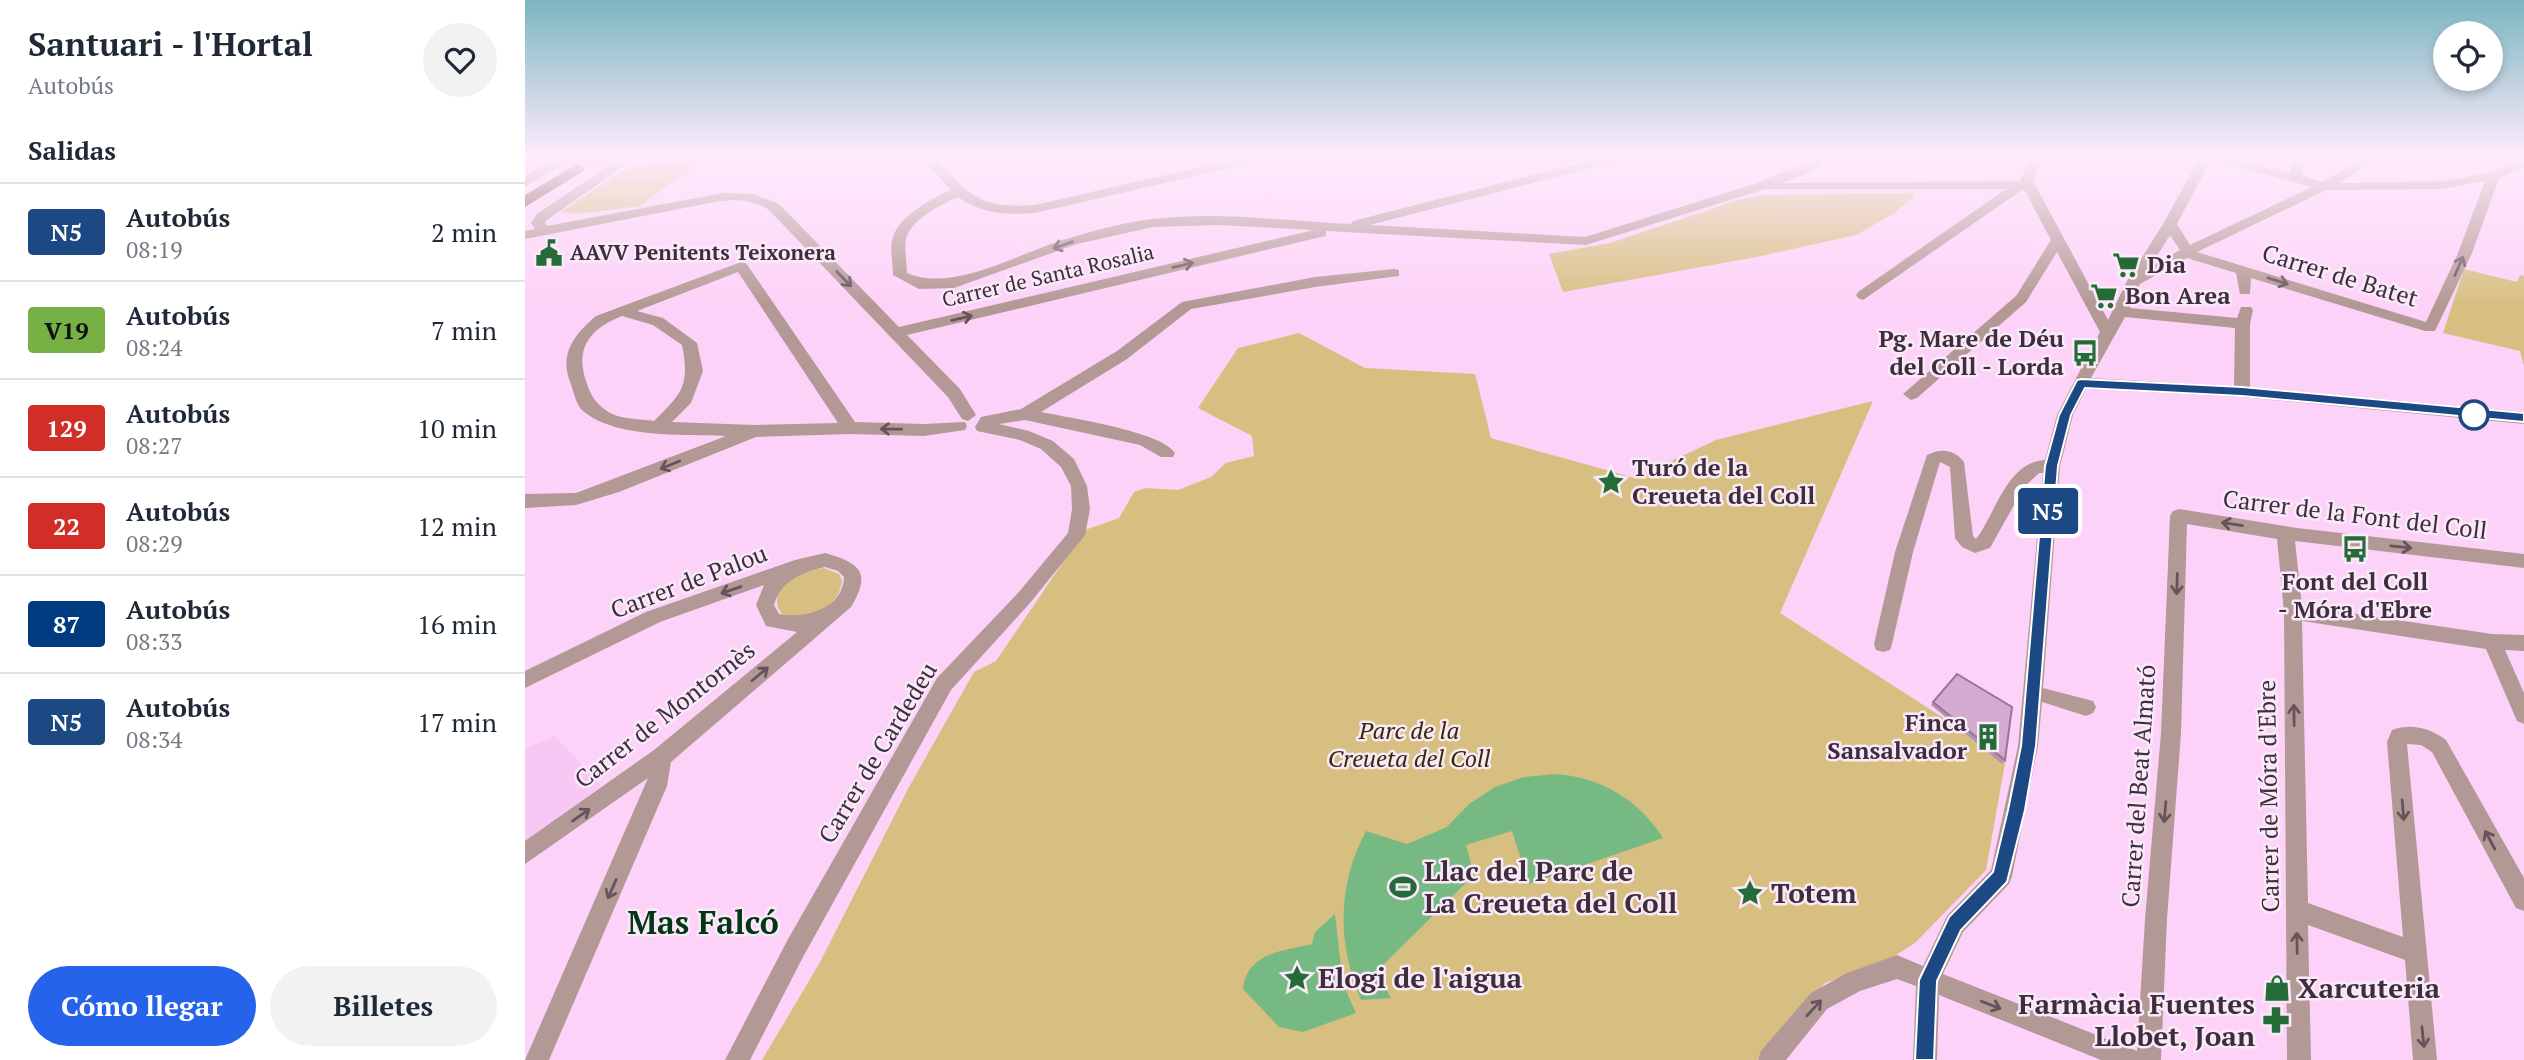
<!DOCTYPE html>
<html lang="es">
<meta charset="utf-8">
<style>
:root{--surface:#fff;--page:#f2f2f3;--text:#1f2937;--muted:#747a83;--line:#e0e1e3;--accent:#2563eb}
body{margin:0;font-family:"PT Serif",serif;background:var(--page);color:var(--text);height:100vh;display:flex;flex-direction:column;font-size:26px;white-space:nowrap}
*{box-sizing:border-box;margin:0}
p{font-size:23px;color:var(--muted)}
.icon{flex:none;width:38px;height:38px;fill:none;stroke:currentColor;stroke-width:2;stroke-linecap:round;stroke-linejoin:round}
.map{position:relative;flex:1;overflow:hidden}
.drawer{display:flex;flex-direction:column;background:var(--surface);width:525px}
.drawer>*{flex:none}
.badge{padding:0 14px;border-radius:5px;font-size:24px;line-height:46px}
.buttons{position:absolute;left:1908px;top:21px;display:grid;gap:14px}
.buttons a{display:grid;place-items:center;width:70px;height:70px;border-radius:50%;background:var(--surface);box-shadow:0 4px 10px #0003;font-size:35px}
.map>.badge{position:absolute;translate:-50% -50%;box-shadow:0 0 0 4px #fff}
h2{padding:0 28px;font-size:26px;line-height:63px}
.round{display:grid;place-items:center;flex:none;width:74px;height:74px;border-radius:37px;background:var(--page)}
.summary{display:flex;align-items:center;justify-content:space-between;height:119px;padding:0 28px}
h1{font-size:33px;font-weight:600;line-height:52px}
.primary-button{display:flex;gap:14px;margin-top:auto;padding:14px 28px}
.primary-button a{flex:1;height:80px;border-radius:42px;background:var(--accent);color:#fff;font-size:28px;font-weight:600;line-height:80px;text-align:center}
.primary-button a+a{background:var(--page);color:var(--text)}
ul{padding:0;list-style:none}
li{display:flex;align-items:center;gap:21px;height:98px;padding:0 28px;border-top:2px solid var(--line)}
li div{flex:1}
li b{display:block;font-size:26px}
li em{font-style:normal}
li .badge{min-width:77px;font-weight:700;text-align:center}
main{display:flex;flex:1;min-height:0}
.map>svg:first-child{display:block}
</style>
<main>
<section class="drawer">
<div class="summary"><div><h1>Santuari - l'Hortal</h1><p>Autobús</p></div><a class="round"><svg class="icon" aria-label="heart" viewBox="0 0 24 24"><path d="M12 20l-8-8c-3-5 5-10 8-4 3-6 11-1 8 4z"/></svg></a></div>
<h2>Salidas</h2>
<ul>
<li><span class="badge" style="background:#1c4883;color:#fff">N5</span><div><b>Autobús</b><p>08:19</p></div><em>2 min</em></li>
<li><span class="badge" style="background:#77b045;color:#111">V19</span><div><b>Autobús</b><p>08:24</p></div><em>7 min</em></li>
<li><span class="badge" style="background:#d02e26;color:#fff">129</span><div><b>Autobús</b><p>08:27</p></div><em>10 min</em></li>
<li><span class="badge" style="background:#d02e26;color:#fff">22</span><div><b>Autobús</b><p>08:29</p></div><em>12 min</em></li>
<li><span class="badge" style="background:#003b80;color:#fff">87</span><div><b>Autobús</b><p>08:33</p></div><em>16 min</em></li>
<li><span class="badge" style="background:#1c4883;color:#fff">N5</span><div><b>Autobús</b><p>08:34</p></div><em>17 min</em></li>
</ul>
<div class="primary-button"><a>Cómo llegar</a><a>Billetes</a></div>
</section>
<div class="map">
<svg width="1999" height="1060" viewBox="0 0 1999 1060">
<rect width="100%" height="100%" fill="#fdd2f8"/>
<path fill="#f8c7f3" d="M30 736 76 786 0 845V749Z"/>
<g fill="#d7bf81">
<path d="M186 158 145 183 115 206 51 214 36 212 105 166Z"/>
<path d="M1389 193 1387 198 1368 214 1331 235 1231 257 1038 292 1024 254 1085 243 1216 199 1240 195Z"/>
<path d="M1939 269 1992 282 1995 275 1999 276V366L1995 351 1918 333Z"/>
<path d="M774 333 840 368 950 374 966 438 1110 478 1191 440 1348 401 1255 613 1481 758 1461 870 1390 943 1360 962 1300 983 1232 1060H237L294 964 384 787 449 672 471 661 560 530 594 518 609 492 620 488 653 490 686 477 701 463 729 456 727 436 673 408 713 348Z"/>
<path d="M299 568 314 574 317 580C316 607 280 623 257 614 238 589 278 569 299 568Z"/>
</g>
<g fill="#77b983">
<path d="M1030 774C1076 777 1114 800 1138 838L1004 884 987 831 941 845 949 875 852 971 866 998 836 1000C812 944 812 885 841 831L882 844 922 827 944 804 970 787 999 777Z"/>
<path d="M810 914 818 984 831 1013 778 1032 754 1027 718 989C722 953 757 951 787 944L790 932Z"/>
</g>
<g fill="none" stroke-linecap="round" stroke-linejoin="round">
<path stroke="#d7b1d3" stroke-width="17" stroke-dasharray="17 9" stroke-linecap="butt" d="M37 168 55 157"/>
<g fill="#b39995" fill-rule="evenodd">
<path d="M33 157H92L104 162 22 220 20 223 22 226 198 193 228 194 254 204 374 327 789 230 693 225 628 227 552 244 429 288 394 289 368 275C368 264 365 251 367 241 371 217 406 199 426 190L395 157H408C445 195 454 209 510 205L719 157H741L735 161 510 213C481 215 457 214 433 197 417 204 386 219 381 239 379 248 382 263 382 273 428 294 499 250 545 238 571 230 601 222 628 219 693 211 761 221 826 224L828 221 1055 163 1006 161 1000 157H1177L1171 161 1082 164 845 225 1060 237 1229 184 1294 157H1309L1284 173 1257 183 1495 181 1506 157H1518L1508 181 1583 320 1602 281 1638 224 1675 157H1702L1765 173 1767 157H1779L1778 176 1797 182 1840 157H1855L1814 183H1827L1917 181 1965 173 1999 160V168L1974 178 1947 253 1910 331H1900L1726 278 1725 294H1715L1711 273 1662 258 1615 284 1605 308 1712 318 1716 307H1726L1728 310 1725 324V387L1999 412V424L1717 397 1561 389 1548 415 1535 466 1518 688 1568 701 1571 707 1568 713 1561 716 1517 702 1513 746 1487 876 1484 884 1438 932 1418 974 1612 1051 1620 919 1636 733 1645 516 1648 511 1654 509 1772 528 1999 554V568L1770 541 1777 606 1967 634 1999 635V651L1980 650 1999 693V724L1992 721 1961 649 1777 621 1783 903 1878 937 1862 742 1867 730C1886 723 1905 728 1921 740L1999 878V911L1991 908 1907 752 1896 745 1882 744 1912 1060H1888L1880 960 1783 925 1786 1060H1762L1759 612 1752 539 1662 524 1656 733 1642 919 1636 1060H1576L1414 995 1412 1060H1388L1391 986 1372 979 1335 991 1302 1009 1261 1060H1233L1236 1051 1286 993 1322 973 1372 955 1398 966 1422 916 1466 870 1493 746 1518 473H1514L1499 487 1465 548 1450 553 1437 547 1430 538 1425 467 1415 462 1388 552 1367 644 1365 650 1358 652 1351 650 1349 644 1370 552 1402 455C1416 448 1429 449 1439 462L1448 536 1451 539C1471 513 1482 462 1520 460L1532 415 1575 332 1532 252 1501 302 1392 398 1386 400 1378 394 1491 296 1526 240 1500 191 1497 190 1338 300 1333 298 1331 295 1333 292 1481 189H1240L1061 245 801 231V236L796 237 382 335 435 389 451 415 443 421 437 419 423 397 244 210C227 199 210 199 190 202L0 239V231L10 229 6 223 12 214 86 164 63 165 48 158 0 187V177ZM1686 160 1787 187 1665 245 1652 224ZM1960 181 1933 253 1901 322 1672 252 1801 190 1917 189ZM1645 235 1655 250 1625 267ZM1600 317 1710 328 1709 386 1566 378Z"/>
<path d="M216 262 221 263 330 422 399 424 440 422 442 426 440 430 399 436 325 434 231 437 94 492 51 505 0 508V494L51 493 201 436C159 434 87 439 56 409 50 402 48 388 44 379 35 352 51 333 71 316ZM213 272 313 423 229 425 147 422 166 403 178 371 172 343 138 318 112 311ZM97 316 128 325 157 345C165 386 157 393 129 421 115 419 96 419 85 413 72 405 67 398 62 384 49 349 64 329 97 316Z"/>
<path d="M869 269 874 270V276L790 287 666 309 602 359 516 412C544 418 636 431 650 453L648 457H636L615 445 500 420 474 424 504 431 528 441 549 459 562 486 565 509 560 535 505 603 426 690 278 957 225 1060H200L262 941 412 678 493 593 543 533 547 509 546 486 536 467 516 449 495 440 452 431 450 427 456 417 496 409 592 351 657 302 790 277Z"/>
<path d="M300 553C335 563 347 572 326 607L146 762 142 786 24 1060H0L123 778 0 864V841L129 750 272 632 241 626 231 605 239 585 135 622 0 688V671L121 612 270 560ZM300 567 313 571 319 577C318 609 280 619 254 614L249 605C256 581 277 572 300 567Z"/>
</g>
<path fill="#784740" fill-rule="evenodd" d="M52 164 57 166 60 169 57 172 0 207V195Z"/>
</g>
<path fill="#b693b3" d="M1408 702 1480 760 1477 764 1406 705Z"/>
<path fill="#d4abd0" stroke="#947892" stroke-width="2" d="M1432 674 1487 707 1480 760 1408 702Z"/>
<defs><path id="oneway-shaft" d="M-6 0H5M1.5-3L5.5 0L1.5 3" fill="none" stroke-width="1.6" stroke-linecap="round" stroke-linejoin="round" transform="scale(1.75)"/></defs>
<g stroke="#67535c">
<use href="#oneway-shaft" transform="translate(538 245) rotate(161)"/>
<use href="#oneway-shaft" transform="translate(658 265) rotate(-13)"/>
<use href="#oneway-shaft" transform="translate(1934 266) rotate(-66)"/>
<use href="#oneway-shaft" transform="translate(319 279) rotate(46)"/>
<use href="#oneway-shaft" transform="translate(1753 281) rotate(17)"/>
<use href="#oneway-shaft" transform="translate(437 318) rotate(-13)"/>
<use href="#oneway-shaft" transform="translate(366 429) rotate(-179)"/>
<use href="#oneway-shaft" transform="translate(145 465) rotate(158)"/>
<use href="#oneway-shaft" transform="translate(1707 524) rotate(-171)"/>
<use href="#oneway-shaft" transform="translate(1876 547) rotate(6)"/>
<use href="#oneway-shaft" transform="translate(1652 584) rotate(92)"/>
<use href="#oneway-shaft" transform="translate(206 590) rotate(161)"/>
<use href="#oneway-shaft" transform="translate(235 674) rotate(-40)"/>
<use href="#oneway-shaft" transform="translate(1769 715) rotate(-91)"/>
<use href="#oneway-shaft" transform="translate(1878 810) rotate(85)"/>
<use href="#oneway-shaft" transform="translate(1640 812) rotate(95)"/>
<use href="#oneway-shaft" transform="translate(56 815) rotate(-35)"/>
<use href="#oneway-shaft" transform="translate(1965 840) rotate(-118)"/>
<use href="#oneway-shaft" transform="translate(87 889) rotate(114)"/>
<use href="#oneway-shaft" transform="translate(1772 943) rotate(-91)"/>
<use href="#oneway-shaft" transform="translate(1466 1005) rotate(21)"/>
<use href="#oneway-shaft" transform="translate(1289 1008) rotate(-47)"/>
<use href="#oneway-shaft" transform="translate(1898 1037) rotate(84)"/>
</g>
<linearGradient id="sky" x2="0" y2="1"><stop stop-color="#7bb6c0"/><stop offset="0.51" stop-color="#feebfc"/><stop offset="1" stop-color="#feebfc" stop-opacity="0"/></linearGradient>
<rect width="1999" height="305" fill="url(#sky)"/>
<path fill="#1c4883" stroke="#fff" stroke-width="2" d="M1556 379 1717 387 1999 413V422L1717 396 1560 388 1546 415 1533 466 1511 746 1500 810 1482 882 1436 930 1412 981 1409 1060H1390L1394 980 1424 917 1468 872 1483 810 1496 746 1520 466 1534 415 1552 380Z"/>
<defs>
<symbol id="civic-bare" viewBox="-9 -9 18 18"><path d="M-.6-6.5H3V-4.5H.6V-3L4-1V1h2V6H-6V1h2V-1L-.6-3ZM-1.2 2.5V6h2.4V2.5Z" fill="#246b37" stroke="#fae9f8" stroke-width="2.5" paint-order="stroke"/></symbol>
<symbol id="supermarket-bare" viewBox="-9 -9 18 18"><path d="M-6-5.5h2.5l.6 2H6L4.5 2H-2.5L-4.4-4H-6ZM-1.5 3.2a1.3 1.3 0 1 0 .1 0ZM3 3.2a1.3 1.3 0 1 0 .1 0Z" fill="#246b37" stroke="#fae9f8" stroke-width="2.5" paint-order="stroke"/></symbol>
<symbol id="bus-bare" viewBox="-9 -9 18 18"><path d="M-5-6H5V4H4V6H2V4H-2V6H-4V4H-5ZM-3.5-4V0h7V-4ZM-3.5 1.2v1.5H-2V1.2ZM2 1.2v1.5H3.5V1.2Z" fill="#246b37" stroke="#fae9f8" stroke-width="2.5" paint-order="stroke"/></symbol>
<symbol id="sight-bare" viewBox="-9 -9 18 18"><path d="M0-6L1.8-2.2L6-1.7L2.9 1.2L3.7 5.4L0 3.3L-3.7 5.4L-2.9 1.2L-6-1.7L-1.8-2.2Z" fill="#246b37" stroke="#fae9f8" stroke-width="2.5" paint-order="stroke"/></symbol>
<symbol id="building-bare" viewBox="-9 -9 18 18"><path d="M-4-6H4V6H1V3H-1V6H-4ZM-2.5-4.3h1.7v1.8h-1.7ZM.8-4.3h1.7v1.8H.8ZM-2.5-1h1.7V.8h-1.7ZM.8-1h1.7V.8H.8Z" fill="#246b37" stroke="#fae9f8" stroke-width="2.5" paint-order="stroke"/></symbol>
<symbol id="stadium-bare" viewBox="-9 -9 18 18"><path d="M0-5a6.5 5 0 1 0 0 10a6.5 5 0 1 0 0-10ZM-3.5-1.8h7v3.6h-7Z" fill="#246b37" stroke="#fae9f8" stroke-width="2.5" paint-order="stroke"/></symbol>
<symbol id="shop-bare" viewBox="-9 -9 18 18"><path d="M-5-2.5h2.3a2.7 3.5 0 0 1 5.4 0H5L5.5 6h-11ZM-1.5-2.5h3a1.5 2.3 0 0 0-3 0Z" fill="#246b37" stroke="#fae9f8" stroke-width="2.5" paint-order="stroke"/></symbol>
<symbol id="pharmacy-bare" viewBox="-9 -9 18 18"><path d="M-2-6h4v4h4v4h-4v4h-4v-4h-4v-4h4Z" fill="#246b37" stroke="#fae9f8" stroke-width="2.5" paint-order="stroke"/></symbol>
</defs>
<g fill-rule="evenodd">
<use href="#civic-bare" x="5" y="234" width="38" height="38"/>
<use href="#supermarket-bare" x="1582" y="246" width="38" height="38"/>
<use href="#supermarket-bare" x="1560" y="277" width="38" height="38"/>
<use href="#bus-bare" x="1541" y="334" width="38" height="38"/>
<use href="#sight-bare" x="1067" y="463" width="38" height="38"/>
<use href="#bus-bare" x="1811" y="530" width="38" height="38"/>
<use href="#building-bare" x="1444" y="718" width="38" height="38"/>
<use href="#stadium-bare" x="859" y="868" width="38" height="38"/>
<use href="#sight-bare" x="1206" y="874" width="38" height="38"/>
<use href="#sight-bare" x="753" y="959" width="38" height="38"/>
<use href="#shop-bare" x="1733" y="969" width="38" height="38"/>
<use href="#pharmacy-bare" x="1732" y="1001" width="38" height="38"/>
</g>
<circle fill="#fff" stroke="#1c4883" stroke-width="3.5" cx="1949" cy="415" r="14"/>
<g text-anchor="middle" stroke-width="5" stroke-linejoin="round" paint-order="stroke">
<g font-size="21" font-weight="bold" fill="#3e2e3d" stroke="#fae9f8" text-anchor="start">
<text x="45" y="260">AAVV Penitents Teixonera</text>
</g>
<g font-size="21" fill="#3e2e3d" stroke="#fae9f8">
<text transform="translate(523 276) rotate(-13)" y="7">Carrer de Santa Rosalia</text>
</g>
<g font-size="24" font-weight="bold" fill="#3e2e3d" stroke="#fae9f8" text-anchor="start">
<text x="1622" y="273">Dia</text>
<text x="1600" y="304">Bon Area</text>
<text x="1539" y="347" text-anchor="end">Pg. Mare de Déu<tspan x="1539" dy="28">del Coll - Lorda</tspan></text>
<text x="1107" y="476">Turó de la<tspan x="1107" dy="28">Creueta del Coll</tspan></text>
<text x="1830" y="590" text-anchor="middle">Font del Coll<tspan x="1830" dy="28">- Móra d'Ebre</tspan></text>
<text x="1442" y="731" text-anchor="end">Finca<tspan x="1442" dy="28">Sansalvador</tspan></text>
</g>
<g font-size="24" fill="#3e2e3d" stroke="#fae9f8">
<text transform="translate(1815 276) rotate(17)" y="8">Carrer de Batet</text>
<text transform="translate(1830 515) rotate(7)" y="8">Carrer de la Font del Coll</text>
<text transform="translate(164 582) rotate(-21)" y="8">Carrer de Palou</text>
<text transform="translate(140 715) rotate(-38)" y="8">Carrer de Montornès</text>
<text transform="translate(353 753) rotate(-59)" y="8">Carrer de Cardedeu</text>
<text transform="translate(1614 786) rotate(-86)" y="8">Carrer del Beat Almató</text>
<text transform="translate(1744 796) rotate(-91)" y="8">Carrer de Móra d'Ebre</text>
</g>
<g font-size="24" font-style="italic" fill="#362a06" stroke="#fae9f8">
<text x="884" y="739">Parc de la<tspan x="884" dy="28">Creueta del Coll</tspan></text>
</g>
<g font-size="28" font-weight="bold" fill="#3e2e3d" stroke="#fae9f8" text-anchor="start">
<text x="899" y="881">Llac del Parc de<tspan x="899" dy="32">La Creueta del Coll</tspan></text>
<text x="1246" y="903">Totem</text>
<text x="793" y="988">Elogi de l'aigua</text>
<text x="1773" y="998">Xarcuteria</text>
<text x="1730" y="1014" text-anchor="end">Farmàcia Fuentes<tspan x="1730" dy="32">Llobet, Joan</tspan></text>
</g>
<g font-size="32" font-weight="bold" fill="#023614" stroke="#fae9f8">
<text x="178" y="934">Mas Falcó</text>
</g>
</g>
</svg>
<div class="buttons">
<a><svg class="icon" aria-label="locate" viewBox="0 0 24 24"><circle cx="12" cy="12" r="6"/><path d="M12 2v4M12 18v4M2 12h4M18 12h4"/></svg></a>
</div>
<b class="badge" style="left:1523px;top:511px;background:#1c4883;color:#fff">N5</b>
</div>
</main>
